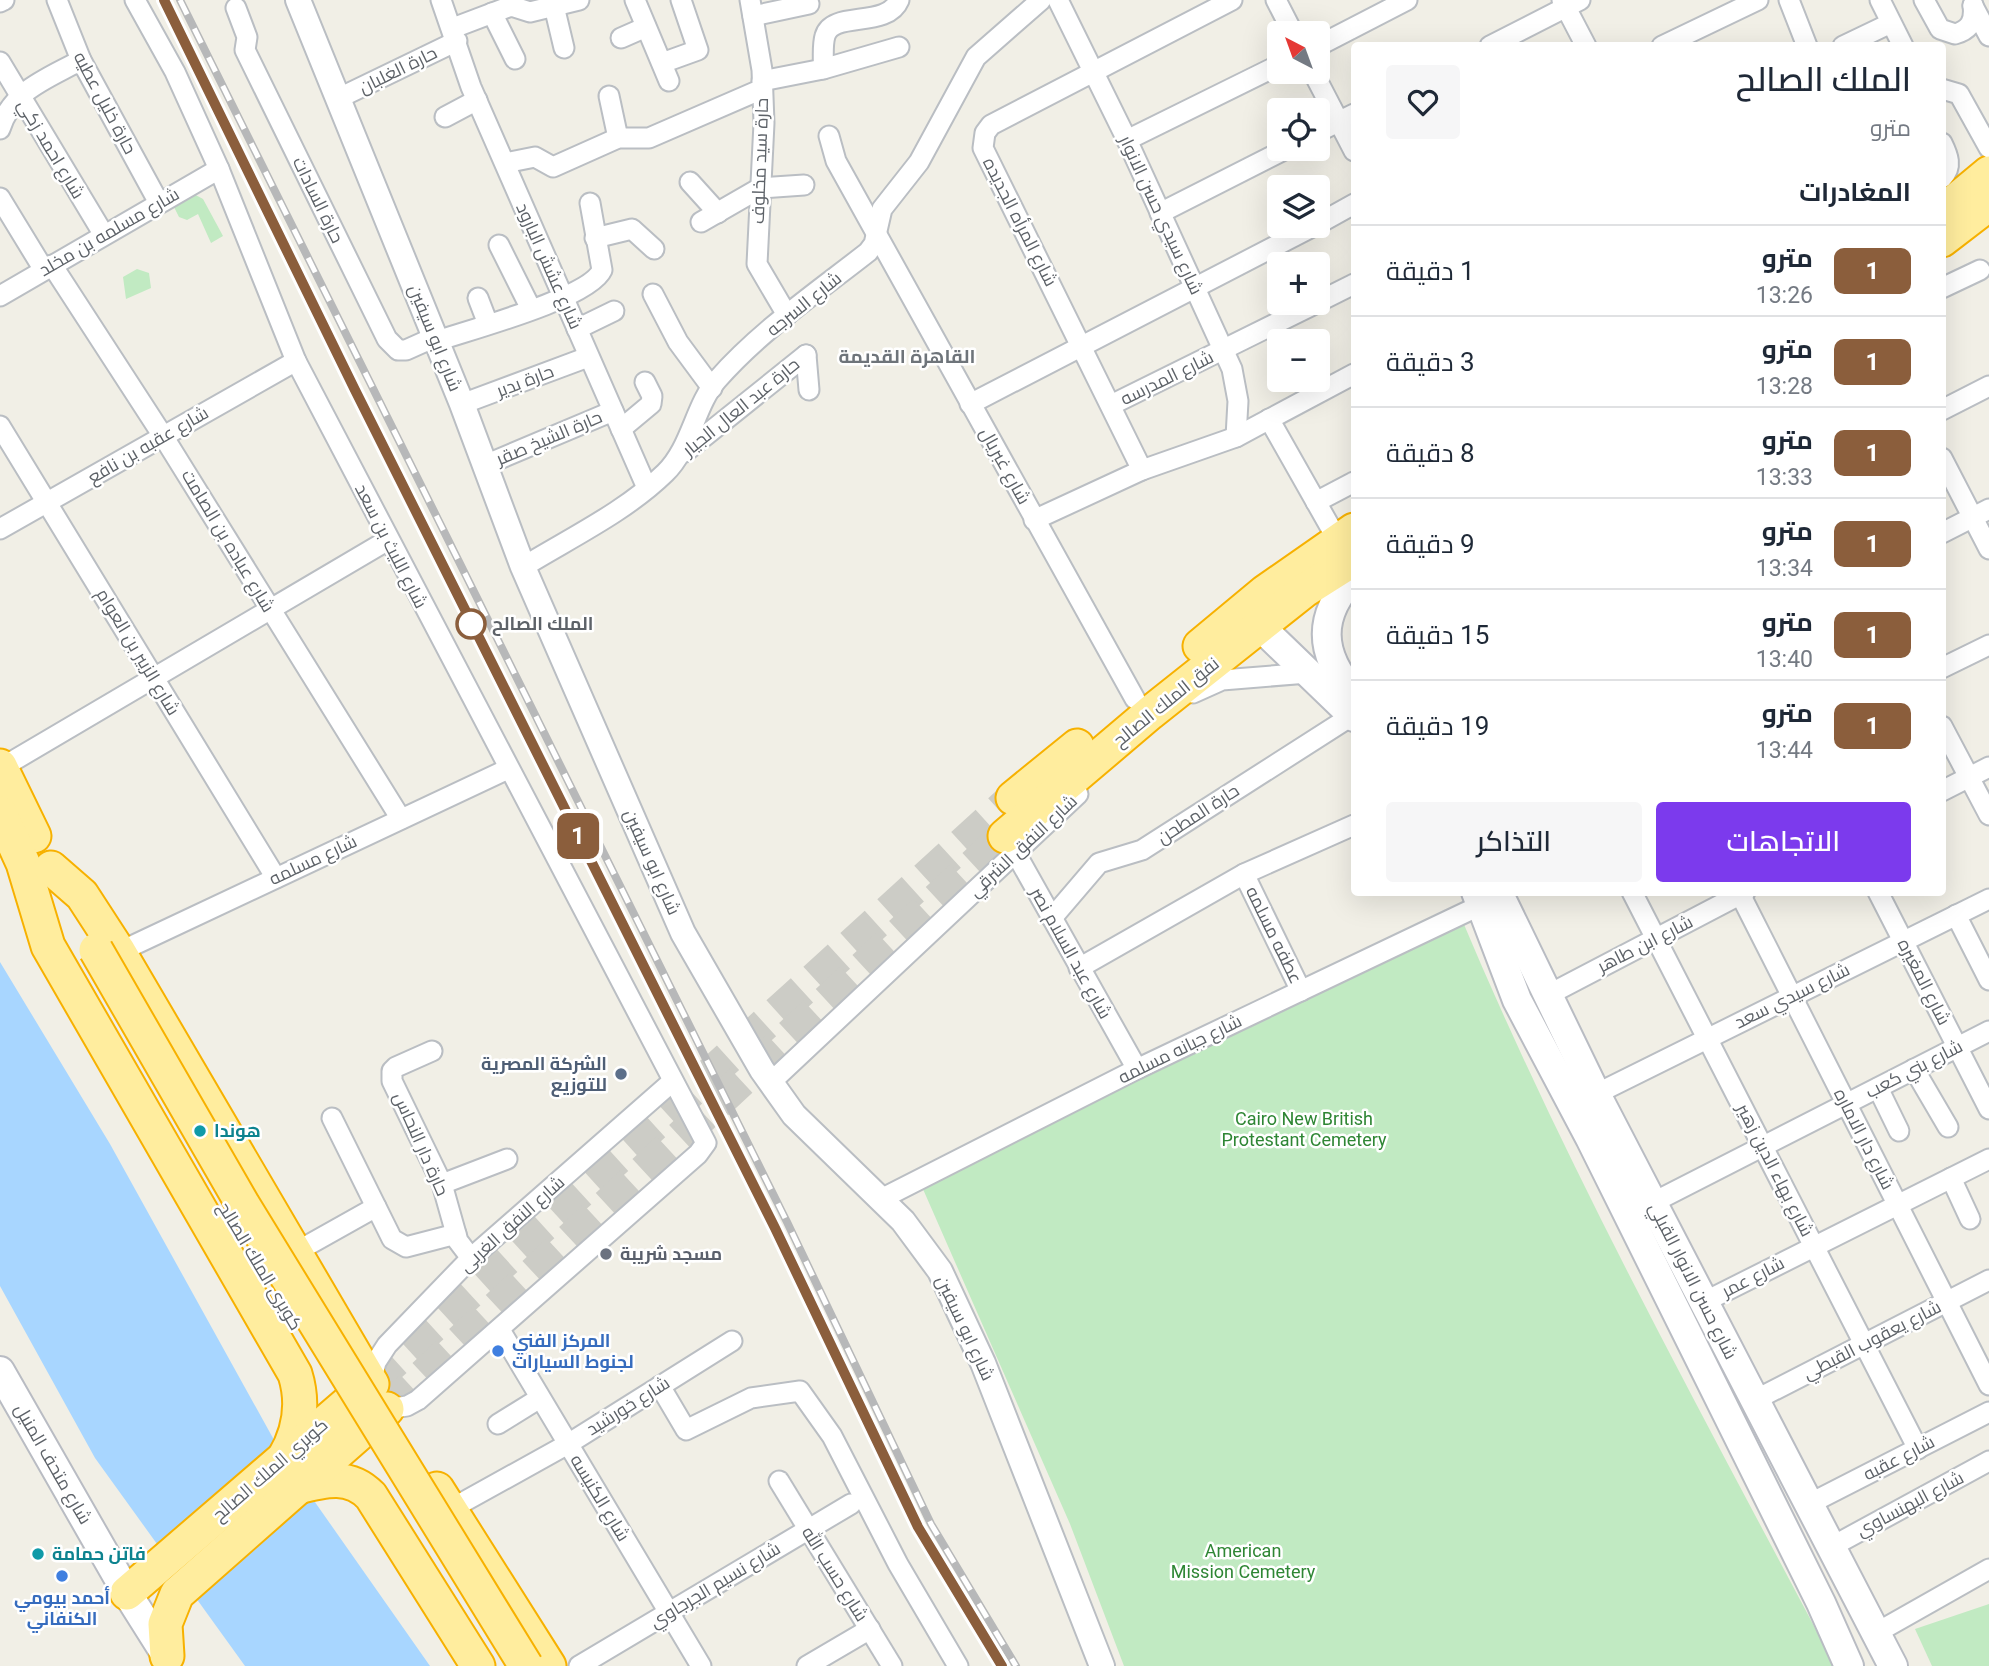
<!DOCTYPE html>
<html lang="ar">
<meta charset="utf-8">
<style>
:root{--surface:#fff;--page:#f6f6f7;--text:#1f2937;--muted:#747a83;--line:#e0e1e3;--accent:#7c3aed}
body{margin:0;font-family:Roboto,Cairo,sans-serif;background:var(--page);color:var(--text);direction:rtl;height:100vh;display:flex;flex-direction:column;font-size:26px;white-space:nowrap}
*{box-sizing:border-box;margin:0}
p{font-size:23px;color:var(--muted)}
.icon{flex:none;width:38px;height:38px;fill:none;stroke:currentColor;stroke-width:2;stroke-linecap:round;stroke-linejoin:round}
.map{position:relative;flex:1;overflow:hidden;direction:ltr}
.sheet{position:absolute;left:1351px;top:42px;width:595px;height:854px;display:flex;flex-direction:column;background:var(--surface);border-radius:7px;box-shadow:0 7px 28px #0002;direction:rtl}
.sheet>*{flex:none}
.badge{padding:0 14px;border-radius:10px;font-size:24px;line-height:46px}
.needle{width:46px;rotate:319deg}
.fabs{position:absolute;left:1267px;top:21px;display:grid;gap:14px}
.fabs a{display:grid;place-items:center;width:63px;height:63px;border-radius:7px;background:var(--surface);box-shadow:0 7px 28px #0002;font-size:35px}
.map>.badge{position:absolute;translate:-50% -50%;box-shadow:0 0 0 4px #fff}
h2{padding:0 35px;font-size:26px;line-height:63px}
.round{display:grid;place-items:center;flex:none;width:74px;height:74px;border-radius:7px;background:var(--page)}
.overview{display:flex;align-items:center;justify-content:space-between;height:119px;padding:0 35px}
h1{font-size:33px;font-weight:600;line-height:52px}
.button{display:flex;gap:14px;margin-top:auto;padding:14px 35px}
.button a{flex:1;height:80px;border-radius:7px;background:var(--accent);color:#fff;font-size:28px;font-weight:600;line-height:80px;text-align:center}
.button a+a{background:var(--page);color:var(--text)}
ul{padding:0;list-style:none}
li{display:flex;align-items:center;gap:21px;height:91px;padding:0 35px;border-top:2px solid var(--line)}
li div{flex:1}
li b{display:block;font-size:26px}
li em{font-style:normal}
li .badge{min-width:77px;font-weight:700;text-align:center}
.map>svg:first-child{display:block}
</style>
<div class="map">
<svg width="1989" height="1666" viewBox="0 0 1989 1666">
<rect width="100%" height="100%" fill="#f1efe6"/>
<g fill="#c1eac2">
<path d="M192 193 203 199 223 236 211 243 198 214 187 220 179 217 174 207Z"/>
<path d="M137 269 149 273 151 288 126 299 123 277Z"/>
<path d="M1460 915C1568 1173 1705 1419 1835 1666H1124L1070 1524 919 1180Z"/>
<path d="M1989 1604V1666H1932L1915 1629Z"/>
</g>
<path fill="#a8d6ff" d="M0 962 110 1144 284 1458 430 1666H245L95 1458 0 1286Z"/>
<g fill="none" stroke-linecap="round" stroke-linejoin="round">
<g stroke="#ccccc6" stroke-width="33" stroke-dasharray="33 17" stroke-linecap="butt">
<path d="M371 1383 1013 798"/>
<path d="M387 1409 1005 836"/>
</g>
<defs>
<g id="minor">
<path d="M57 0 81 60 159 203"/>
<path d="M135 0 175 72 219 169 296 361 706 1143 698 1154 418 1400 407 1406 387 1409"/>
<path d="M441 0 471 87 647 488"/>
<path d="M635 0 669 81"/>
<path d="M750 0 762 70 764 123 757 264 787 315"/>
<path d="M1058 0 1127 140 1232 369 1238 401 1236 437"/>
<path d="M1276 0 1293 33"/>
<path d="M1562 0 1586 46"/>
<path d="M1789 0 1807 46"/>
<path d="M1880 0 1903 46"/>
<path d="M1924 0 1940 29 1955 34C1970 30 1975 21 1973 5"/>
<path d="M0 2 4 0"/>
<path d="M554 6 564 48"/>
<path d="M1973 6 1989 36"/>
<path d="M236 8 247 37 245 50 387 339 398 350H406L435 337"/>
<path d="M492 13 515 59"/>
<path d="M753 16 809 4"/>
<path d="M453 28 511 6 530 12 579 0"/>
<path d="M621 38 646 27"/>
<path d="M1318 46 1407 0"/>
<path d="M1490 46 1580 0"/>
<path d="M1662 46 1758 0"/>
<path d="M1843 46 1891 23"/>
<path d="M0 62 104 235"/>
<path d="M662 63 698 50 681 0"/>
<path d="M823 69C824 59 822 46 825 36 832 10 887 29 899 0"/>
<path d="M1313 72 1354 151"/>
<path d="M762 81 823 69 899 47"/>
<path d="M1942 89 1959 94 1989 148"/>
<path d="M609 96 618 138"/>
<path d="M339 98 457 41"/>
<path d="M445 117 477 100"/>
<path d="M0 129C12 90 47 79 81 60"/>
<path d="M1318 132 1354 114"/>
<path d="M829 136 836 161 1135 699"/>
<path d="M1127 140 1279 65"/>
<path d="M1942 143C1948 155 1953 167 1942 178"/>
<path d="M505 163 535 157 553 167 618 138H649L762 89"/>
<path d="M690 182 718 213"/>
<path d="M0 198 44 270"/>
<path d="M1160 213 1286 149"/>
<path d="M701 222 760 188 804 185"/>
<path d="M1318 224 1354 204"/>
<path d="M595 238 632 229 654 249"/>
<path d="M499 245 531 309"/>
<path d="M52 265 163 436 401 819"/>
<path d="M1942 288 1980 270"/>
<path d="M653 294 678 342 712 388"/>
<path d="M0 296 219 169"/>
<path d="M478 298 488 324"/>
<path d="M1318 302 1354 284"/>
<path d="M577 329 614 311"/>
<path d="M437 341C469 330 590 298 602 270L590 203"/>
<path d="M806 355 809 390"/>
<path d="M462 404 588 357"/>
<path d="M970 404 1314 226"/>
<path d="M1111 405 1317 303"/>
<path d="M1942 410 1989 386"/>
<path d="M1269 419 1337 539"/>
<path d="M0 426 276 878"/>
<path d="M621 429 651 404 652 396 645 382"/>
<path d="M685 452 806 355"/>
<path d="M1942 458 1989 549"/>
<path d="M485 465 613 411"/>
<path d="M1142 470 983 148 985 133 991 125 1232 0"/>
<path d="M1316 502 1354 482"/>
<path d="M1034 520 1142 470 1236 437 1354 374"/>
<path d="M0 529 296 361"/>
<path d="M1942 533 1989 509"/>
<path d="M523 567C570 538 625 512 665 473 691 448 695 405 717 380 760 331 817 292 868 252L874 244 882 209 919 162 976 57 1041 0"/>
<path d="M1942 668 1989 645"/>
<path d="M1193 693 1222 680 1308 673"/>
<path d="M1942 726 1989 815"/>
<path d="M1 768 388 540"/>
<path d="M1942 791 1989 767"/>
<path d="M1010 843 1137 1069"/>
<path d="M1244 874 1301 991"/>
<path d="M1632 892 1918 1449"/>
<path d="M1739 892 1989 1385"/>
<path d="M1878 892 1989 1109"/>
<path d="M1956 915 1989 980"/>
<path d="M1052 918 1099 863 1142 850 1353 715"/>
<path d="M119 952 508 769"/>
<path d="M1079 968 1244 874 1354 825"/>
<path d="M1546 996 1745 892"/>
<path d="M432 1051 396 1067 392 1071V1081L442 1184 458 1241 471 1258"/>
<path d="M1914 1069 1948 1127"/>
<path d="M770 1083 1078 794"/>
<path d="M1878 1088 1899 1131"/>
<path d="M1596 1094 1989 899"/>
<path d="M332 1118 392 1239 406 1247 456 1234"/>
<path d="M1951 1178 1970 1219"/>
<path d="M442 1184 507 1159"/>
<path d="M881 1199 1137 1069 1481 905"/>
<path d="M1652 1203 1989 1031"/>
<path d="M294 1253 376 1207"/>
<path d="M1704 1302 1989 1159"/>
<path d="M500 1330 701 1666"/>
<path d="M371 1383 376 1362 387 1345 471 1258 673 1081"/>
<path d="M660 1386 686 1430 751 1398 800 1391 832 1436 898 1564 958 1666"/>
<path d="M1755 1400 1989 1280"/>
<path d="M498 1424 540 1398"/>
<path d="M779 1481 892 1666"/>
<path d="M1809 1504 1989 1412"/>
<path d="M449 1510 568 1444 732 1341"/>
<path d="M1831 1547 1989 1461"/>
<path d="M1876 1633 1989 1569"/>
<path d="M579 1666 851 1504"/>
<path d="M807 1666 870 1629"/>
</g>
<path id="tertiary" d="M298 0 462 404 523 567 683 933 762 1070 794 1115 903 1221 940 1271 983 1363 1102 1666"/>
<g id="secondary">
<path d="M1354 576C1317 616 1318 653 1354 694"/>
<path d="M1245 612 1354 717"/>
<path d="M1476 892 1517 1000 1590 1138 1821 1603 1849 1666"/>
<path d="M1498 892 1596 1094 1893 1666"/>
<path d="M0 1371 127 1593 168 1658"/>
</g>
<g id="trunk">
<path d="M1942 212 1989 173"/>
<path d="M1942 240 1989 204"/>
<path d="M1200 646 1265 592 1354 530"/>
<path d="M0 766 34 836"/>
<path d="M1013 798 1077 746"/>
<path d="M0 813 23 863 48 946 295 1374C304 1403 300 1431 284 1458"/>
<path d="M1005 836 1150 713 1305 590 1354 559"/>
<path d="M51 868 82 895 119 952 372 1384"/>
<path d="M298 1487C326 1480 350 1474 371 1496L478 1666"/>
<path d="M437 1489 549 1666"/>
<path d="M127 1593 371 1383"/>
<path d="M167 1656 165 1624 177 1594 387 1409"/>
</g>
</defs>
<use href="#minor" stroke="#babec3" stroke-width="23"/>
<use href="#tertiary" stroke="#babec3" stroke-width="28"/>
<use href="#secondary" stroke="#b9bcc3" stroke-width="32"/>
<use href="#trunk" stroke="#f7b100" stroke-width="37"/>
<use href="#minor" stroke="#fff" stroke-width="19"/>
<use href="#tertiary" stroke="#fff" stroke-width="24"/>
<use href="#secondary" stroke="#fff" stroke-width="28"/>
<use href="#trunk" stroke="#ffed9e" stroke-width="33"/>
<defs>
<g id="rail">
<path d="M164 0 284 248 775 1228 918 1527 1002 1666"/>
<path d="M180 0 787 1222 931 1524 1016 1666"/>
</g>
</defs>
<use href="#rail" stroke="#b7b8b9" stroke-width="8"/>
<use href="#rail" stroke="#fff" stroke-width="5" stroke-dasharray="16" stroke-linecap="butt"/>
<defs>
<path id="trunk-bridge" d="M96 950 243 1205 526 1666"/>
</defs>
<use href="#trunk-bridge" stroke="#f7b100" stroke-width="37" stroke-linecap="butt"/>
<use href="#trunk-bridge" stroke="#ffed9e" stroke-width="33"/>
</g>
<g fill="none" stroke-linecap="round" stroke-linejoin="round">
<defs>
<path id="line" d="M164 0 355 390 775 1228 918 1527 1002 1666"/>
</defs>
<use href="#line" stroke="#fff" stroke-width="16"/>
<use href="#line" stroke="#8b5e3c" stroke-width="10"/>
</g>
<circle fill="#fff" stroke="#8b5e3c" stroke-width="3.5" cx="471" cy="624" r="14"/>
<circle fill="#5c6f8a" stroke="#fff" stroke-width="2.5" cx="621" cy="1074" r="7"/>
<g fill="#0f9aa8" stroke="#fff" stroke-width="2.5">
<circle cx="200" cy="1131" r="7"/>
<circle cx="38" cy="1554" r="7"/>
</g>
<circle fill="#6b7280" stroke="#fff" stroke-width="2.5" cx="606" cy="1254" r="7"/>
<g fill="#3f7fe0" stroke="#fff" stroke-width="2.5">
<circle cx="498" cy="1351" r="7"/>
<circle cx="62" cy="1576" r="7"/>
</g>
<g text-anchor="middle" stroke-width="5" stroke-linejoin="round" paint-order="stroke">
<g font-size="18" fill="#5d6268" stroke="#fff">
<text transform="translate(398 70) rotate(-26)" y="6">حارة الغلبان</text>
<text transform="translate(105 103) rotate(62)" y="6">حارة خليل عطيه</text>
<text transform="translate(51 149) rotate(59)" y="6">شارع احمد زكي</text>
<text transform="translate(760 161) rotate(-88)" y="6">حارة سيد مخلوف</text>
<text transform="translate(318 200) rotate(64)" y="6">حارة السادات</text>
<text transform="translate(1161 215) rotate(65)" y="6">شارع سيدي حسن الانوار</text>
<text transform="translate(1020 222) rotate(63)" y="6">شارع المرأه الجديده</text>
<text transform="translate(109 232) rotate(-30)" y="6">شارع مسلمه بن مخلد</text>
<text transform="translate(549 266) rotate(66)" y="6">شارع عشش البارود</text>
<text transform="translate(804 304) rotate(-39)" y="6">شارع السرجه</text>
<text transform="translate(435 338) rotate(68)" y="6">شارع ابو سيفين</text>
<text transform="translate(1167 378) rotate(-26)" y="6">شارع المدرسه</text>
<text transform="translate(525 381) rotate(-21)" y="6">حارة بدير</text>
<text transform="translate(741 407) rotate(-39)" y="6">حارة عبد العال الجيار</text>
<text transform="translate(549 438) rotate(-23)" y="6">حارة الشيخ صقر</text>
<text transform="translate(148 445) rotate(-30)" y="6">شارع عقبه بن نافع</text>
<text transform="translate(1005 466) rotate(61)" y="6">شارع غبريال</text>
<text transform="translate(228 541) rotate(59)" y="6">شارع عباده بن الصامت</text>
<text transform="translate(391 546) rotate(63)" y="6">شارع الليث بن سعد</text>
<text transform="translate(138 652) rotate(59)" y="6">شارع الزبير بن العوام</text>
<text transform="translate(1166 702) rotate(-39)" y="6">نفق الملك الصالح</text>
<text transform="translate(1198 814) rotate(-33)" y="6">حارة المطحن</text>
<text transform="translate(1023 846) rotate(-43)" y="6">شارع النفق الشرقي</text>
<text transform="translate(313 860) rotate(-25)" y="6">شارع مسلمه</text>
<text transform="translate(652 862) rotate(66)" y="6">شارع ابو سيفين</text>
<text transform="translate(1274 935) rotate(64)" y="6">عطفه مسلمه</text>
<text transform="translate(1645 944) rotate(-27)" y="6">شارع ابن طاهر</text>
<text transform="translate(1071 953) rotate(61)" y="6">شارع عبد السلام نصر</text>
<text transform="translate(1924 982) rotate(63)" y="6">شارع المغيره</text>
<text transform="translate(1792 996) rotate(-26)" y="6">شارع سيدي سعد</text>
<text transform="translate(1180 1049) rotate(-26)" y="6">شارع جبانه مسلمه</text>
<text transform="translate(1914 1069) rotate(-27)" y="6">شارع بني كعب</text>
<text transform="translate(1864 1139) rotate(63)" y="6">شارع دار الاماره</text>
<text transform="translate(421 1144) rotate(66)" y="6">حارة دار النحاس</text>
<text transform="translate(1775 1170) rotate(63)" y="6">شارع بهاء الدين زهير</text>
<text transform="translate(512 1224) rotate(-42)" y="6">شارع النفق الغربى</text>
<text transform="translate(260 1266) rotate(59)" y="6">كوبرى الملك الصالح</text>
<text transform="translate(1753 1277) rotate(-27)" y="6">شارع عمر</text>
<text transform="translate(1693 1281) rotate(63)" y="6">شارع حسن الانوار القبلي</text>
<text transform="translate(965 1328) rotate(65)" y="6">شارع ابو سيفين</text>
<text transform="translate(1872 1340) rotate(-27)" y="6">شارع يعقوب القبطي</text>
<text transform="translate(628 1406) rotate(-32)" y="6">شارع خورشيد</text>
<text transform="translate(1899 1458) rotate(-27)" y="6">شارع عقبه</text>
<text transform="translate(53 1464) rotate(60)" y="6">شارع متحف المنيل</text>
<text transform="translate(270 1470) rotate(-41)" y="6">كوبري الملك الصالح</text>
<text transform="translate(600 1498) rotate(59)" y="6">شارع الكنيسه</text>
<text transform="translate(1910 1504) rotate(-28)" y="6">شارع البهنساوي</text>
<text transform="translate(835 1574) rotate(58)" y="6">شارع حسب الله</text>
<text transform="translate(715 1585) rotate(-31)" y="6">شارع نسيم الجرجاوي</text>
</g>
<g font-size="18" font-weight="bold" fill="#5d6268" stroke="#fff" text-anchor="start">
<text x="492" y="630">الملك الصالح</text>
</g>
<g font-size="18" font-weight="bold" fill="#4e5e75" stroke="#fff" text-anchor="end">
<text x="607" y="1070">الشركة المصرية<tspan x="607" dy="21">للتوزيع</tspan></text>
</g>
<g font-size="18" fill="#2e8634" stroke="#fff">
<text x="1304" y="1125">Cairo New British<tspan x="1304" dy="21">Protestant Cemetery</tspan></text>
<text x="1243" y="1557">American<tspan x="1243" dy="21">Mission Cemetery</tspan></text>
</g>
<g font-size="18" font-weight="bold" fill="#0d838f" stroke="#fff" text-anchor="start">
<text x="214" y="1137">هوندا</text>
<text x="52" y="1560">فاتن حمامة</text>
</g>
<g font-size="18" font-weight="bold" fill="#5b616d" stroke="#fff" text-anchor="start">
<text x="620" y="1260">مسجد شريبة</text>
</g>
<g font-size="18" font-weight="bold" fill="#366cbe" stroke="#fff" text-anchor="start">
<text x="512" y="1347">المركز الفني<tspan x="512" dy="21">لجنوط السيارات</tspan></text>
<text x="62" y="1604" text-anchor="middle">أحمد بيومي<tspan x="62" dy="21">الكنفاني</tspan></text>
</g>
<g font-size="19" font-weight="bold" fill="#6e747a" stroke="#fff">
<text x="907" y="363">القاهرة القديمة</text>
</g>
</g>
</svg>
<div class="fabs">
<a><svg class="needle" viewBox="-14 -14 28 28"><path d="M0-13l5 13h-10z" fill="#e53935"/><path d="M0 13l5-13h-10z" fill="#747a83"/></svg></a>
<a><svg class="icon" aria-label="locate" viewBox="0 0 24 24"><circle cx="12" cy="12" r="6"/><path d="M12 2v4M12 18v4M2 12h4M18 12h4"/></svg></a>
<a><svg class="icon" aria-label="layers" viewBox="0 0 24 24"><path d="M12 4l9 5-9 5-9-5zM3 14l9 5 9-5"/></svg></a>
<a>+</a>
<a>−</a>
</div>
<b class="badge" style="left:578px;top:836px;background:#8b5e3c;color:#fff">1</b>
<section class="sheet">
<div class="overview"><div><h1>الملك الصالح</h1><p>مترو</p></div><a class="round"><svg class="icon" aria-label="heart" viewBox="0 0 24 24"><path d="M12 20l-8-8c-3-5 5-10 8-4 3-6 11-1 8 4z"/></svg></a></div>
<h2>المغادرات</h2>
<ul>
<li><span class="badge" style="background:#8b5e3c;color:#fff">1</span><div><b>مترو</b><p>13:26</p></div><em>1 دقيقة</em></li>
<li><span class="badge" style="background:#8b5e3c;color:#fff">1</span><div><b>مترو</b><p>13:28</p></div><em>3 دقيقة</em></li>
<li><span class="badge" style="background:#8b5e3c;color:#fff">1</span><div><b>مترو</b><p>13:33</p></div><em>8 دقيقة</em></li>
<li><span class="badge" style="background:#8b5e3c;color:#fff">1</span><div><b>مترو</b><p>13:34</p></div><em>9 دقيقة</em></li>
<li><span class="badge" style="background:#8b5e3c;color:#fff">1</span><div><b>مترو</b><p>13:40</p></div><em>15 دقيقة</em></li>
<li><span class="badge" style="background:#8b5e3c;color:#fff">1</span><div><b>مترو</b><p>13:44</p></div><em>19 دقيقة</em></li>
</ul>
<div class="button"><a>الاتجاهات</a><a>التذاكر</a></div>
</section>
</div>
